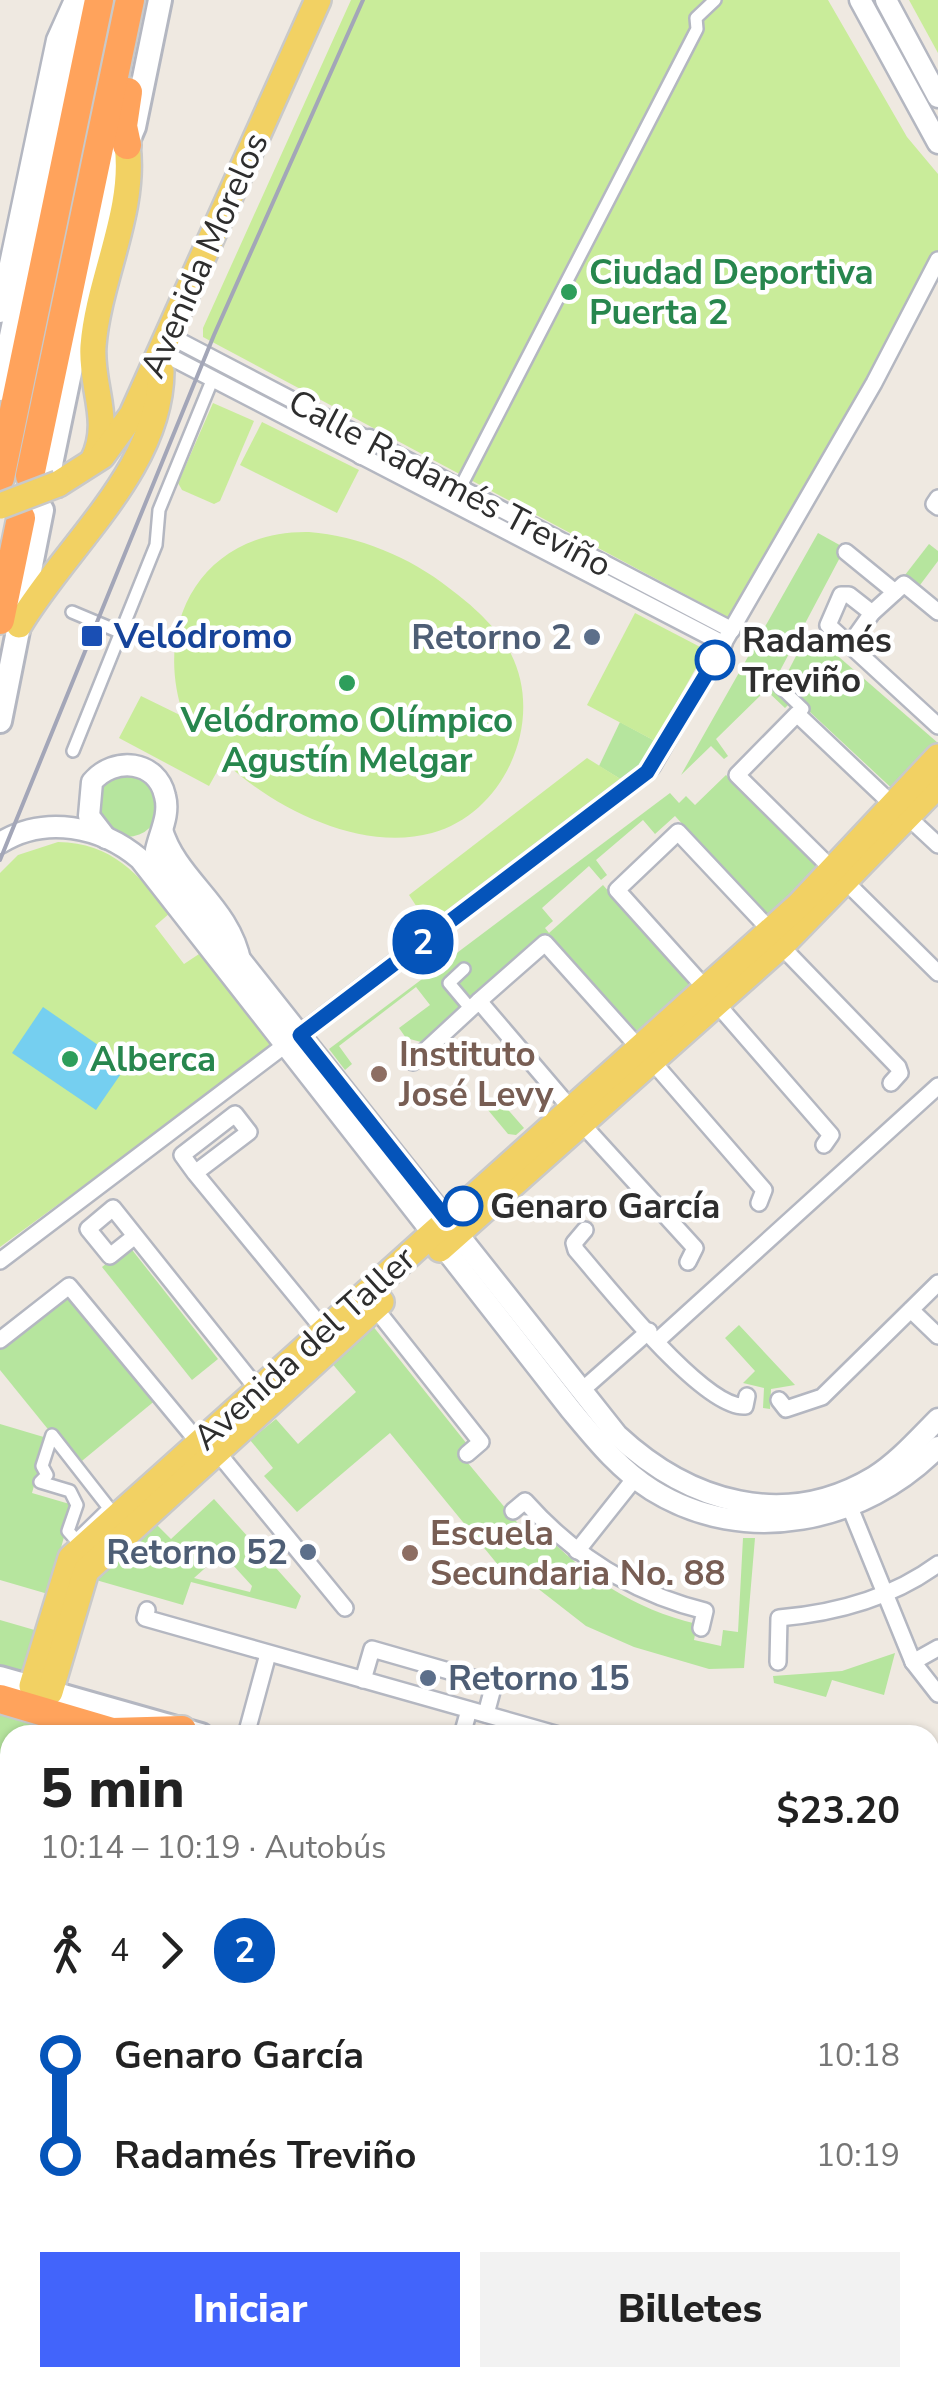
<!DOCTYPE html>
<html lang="es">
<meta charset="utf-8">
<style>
:root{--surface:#fff;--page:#f2f2f2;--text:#222;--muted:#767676;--accent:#4264fb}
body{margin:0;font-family:"Nunito Sans",sans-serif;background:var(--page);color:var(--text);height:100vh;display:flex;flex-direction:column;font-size:38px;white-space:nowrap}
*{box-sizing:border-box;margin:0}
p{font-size:32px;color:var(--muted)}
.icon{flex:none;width:55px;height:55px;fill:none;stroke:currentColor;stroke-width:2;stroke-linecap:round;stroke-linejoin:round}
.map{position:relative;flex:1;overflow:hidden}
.panel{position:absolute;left:0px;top:1725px;width:940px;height:662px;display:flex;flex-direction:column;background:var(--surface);border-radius:30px 30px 0 0;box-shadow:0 2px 8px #0004}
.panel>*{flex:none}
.badge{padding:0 20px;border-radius:32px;font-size:35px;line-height:65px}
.map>.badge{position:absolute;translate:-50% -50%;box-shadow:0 0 0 5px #fff}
.legs{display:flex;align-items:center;gap:15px;height:110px;padding:0 40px;font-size:32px}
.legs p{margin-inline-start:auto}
.headline{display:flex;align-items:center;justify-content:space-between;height:170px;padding:0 40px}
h1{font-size:55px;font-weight:800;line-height:75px}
.cta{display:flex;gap:20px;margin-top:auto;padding:20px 40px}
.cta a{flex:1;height:115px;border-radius:0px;background:var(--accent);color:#fff;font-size:40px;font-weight:800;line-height:115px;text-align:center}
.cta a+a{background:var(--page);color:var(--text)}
ul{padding:0 40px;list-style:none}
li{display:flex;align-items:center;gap:35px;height:100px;font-size:38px}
li i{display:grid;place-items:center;width:15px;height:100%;margin:0 12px;background:currentColor}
li i::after{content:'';width:25px;height:25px;margin:-12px;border:8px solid;border-radius:50%;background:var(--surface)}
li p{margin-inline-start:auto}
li:first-child i{background:linear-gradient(#0000 50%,currentColor 0)}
li:last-child i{background:linear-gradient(currentColor 50%,#0000 0)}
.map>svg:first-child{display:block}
</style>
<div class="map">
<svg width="938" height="2387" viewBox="0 0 938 2387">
<rect width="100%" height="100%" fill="#efe9e1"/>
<g fill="#b6e59e" fill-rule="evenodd">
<path d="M818 533 845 548 774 682 792 701 785 708 766 690 716 739 728 756 724 759 711 746 681 775Z"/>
<path d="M929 544 938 551V561L920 585 905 575Z"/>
<path d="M809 631 938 743V754L899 795 781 685Z"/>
<path d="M620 722 655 741 641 764 622 780 599 766Z"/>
<circle cx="127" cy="805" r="32"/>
<path d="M726 775 828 876 776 926 675 816 655 834 643 820 596 860 607 875 601 880 589 866 542 908 553 921 545 928 549 933 603 885 702 997 649 1044 554 940 489 998 468 1005 436 1046 406 1038 399 1028 430 1005 416 987 339 1046 352 1064 345 1070 329 1049 670 793 679 803 686 796 695 805Z"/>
<path d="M496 1096 524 1128 516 1135 508 1134 483 1104Z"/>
<path d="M129 1246 218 1359 192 1380 102 1267Z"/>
<path d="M68 1292 157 1399 77 1465 0 1370V1347Z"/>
<path d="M372 1325 467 1444 458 1451 530 1538 540 1529C585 1576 633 1609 697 1624L694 1640 721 1646 723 1630 738 1632 743 1538H755L744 1668 709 1669 634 1647 586 1626 509 1566 503 1571 390 1433 297 1512 264 1476 273 1468 250 1440 276 1419 298 1444 356 1392 330 1361Z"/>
<path d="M739 1325 795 1385 771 1389 770 1409 763 1408 764 1388 743 1383 755 1371 725 1338Z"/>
<path d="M0 1424 47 1438 32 1493 73 1505 48 1594 0 1580Z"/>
<path d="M214 1499 301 1596 296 1609 191 1582 183 1605 96 1580 154 1522 171 1539ZM222 1553 252 1586 250 1592 194 1578Z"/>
<path d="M0 1620 38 1631 27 1674 0 1666Z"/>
<path d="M895 1653 884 1695 832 1680 826 1697 774 1683 773 1676 842 1671Z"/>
<path d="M0 1714 74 1735H10V1795L0 1792Z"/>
<path d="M930 1974 938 1977V2051L930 2048Z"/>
</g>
<g fill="#c9ec9a">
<path d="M351 0H828L907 137 938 174V255L733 620 203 337V328Z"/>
<path d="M909 0H938V53Z"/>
<path d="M213 403 254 421 220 501 214 504 182 490 178 483Z"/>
<path d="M262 422 359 470 337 513 240 465Z"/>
<path d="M309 532C359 536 410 557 449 588 472 605 498 628 511 654 545 721 505 813 432 833 363 852 279 811 229 766L233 759 229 750 209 786 119 738 141 696 184 717C151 623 203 530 309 532Z"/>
<path d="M635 613 706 650 655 741 587 705Z"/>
<path d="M587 758 622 780 430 927 409 895Z"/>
<path d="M58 842C112 843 138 874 170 913L155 926 184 964 202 952 276 1045 0 1247V873L18 855Z"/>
</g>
<path fill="#75cff0" d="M43 1007 127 1065 96 1110 12 1053Z"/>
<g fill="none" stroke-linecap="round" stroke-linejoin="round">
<defs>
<g id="pedestrian">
<path d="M460 488 697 29 696 18 715 0"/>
<path d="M72 612 122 633"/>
<path d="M778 685 803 709 797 714"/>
<path d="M73 751 156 545 159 510 213 378"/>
<path d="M464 969 449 983 470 1008"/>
<path d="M52 1435 109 1508 76 1540 68 1531 77 1505 70 1491 40 1482 47 1475 42 1466Z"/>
</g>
<g id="minor">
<path d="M168 335 732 630"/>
<path d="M161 352 724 644"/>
<path d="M938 498 934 504 938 507"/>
<path d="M846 552 895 592"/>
<path d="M872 613 849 595H841L828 625 938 726"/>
<path d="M850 644 872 613 904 584 938 612"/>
<path d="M909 818 938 845"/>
<path d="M164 828C179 879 232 904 243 962"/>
<path d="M834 871 737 775 797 714 895 807"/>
<path d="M847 883 938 973"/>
<path d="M781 946 898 1067 900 1073 891 1083"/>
<path d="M706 989 617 890 678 832 771 931"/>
<path d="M479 1001 545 943 640 1049"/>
<path d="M717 1004 831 1135 824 1145"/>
<path d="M652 1061 764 1190 759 1203"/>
<path d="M413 1062 479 1001 572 1110"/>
<path d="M583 1125 695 1248 688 1262"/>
<path d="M195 1173 249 1132 235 1114 182 1155 195 1173 324 1330"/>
<path d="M585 1230 574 1243 576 1250C605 1283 704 1410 745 1406L747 1396"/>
<path d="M135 1236 110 1256 88 1229 113 1208 259 1391"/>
<path d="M0 1261 652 767 874 383 938 260"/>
<path d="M375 1308 481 1442 467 1454"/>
<path d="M911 1310 938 1336"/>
<path d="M0 1340 69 1286 199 1443"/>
<path d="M657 1341 938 1086"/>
<path d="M581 1391 649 1331"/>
<path d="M779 1400 786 1409 822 1397 938 1283"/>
<path d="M214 1448 345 1608"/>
<path d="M849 1505 913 1662 938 1694"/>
<path d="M513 1511 525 1501C574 1556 632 1593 705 1611L701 1628"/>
<path d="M577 1551 635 1478"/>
<path d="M147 1610 145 1618 559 1735"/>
<path d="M778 1662 779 1618C836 1613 892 1598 938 1564"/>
<path d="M913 1662 938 1648"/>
<path d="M363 1680 372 1649 494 1684 486 1714"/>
<path d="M246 1735 268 1654"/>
<path d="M462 1735 469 1710"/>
<path d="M0 1879 10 1892"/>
<path d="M0 2011 10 2024"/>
<path d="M0 2079 10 2072"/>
<path d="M0 2137 10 2150"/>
<path d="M930 2174 938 2184"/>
<path d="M930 2213 938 2207"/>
<path d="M0 2264 10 2277"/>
<path d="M930 2300 938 2311"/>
<path d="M0 2339 10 2332"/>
<path d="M89 2378 96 2387"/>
<path d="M188 2378 196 2387"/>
<path d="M286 2378 294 2387"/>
<path d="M390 2378 398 2387"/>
<path d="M496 2378 504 2387"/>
<path d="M595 2378 602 2387"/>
<path d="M792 2378 800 2387"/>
<path d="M892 2378 900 2387"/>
<path d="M678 2387 692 2378"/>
</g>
<g id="tertiary">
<path d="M860 0 938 143"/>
<path d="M886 0 938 97"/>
<path d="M0 312 57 40 75 0"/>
<path d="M362 454 369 440"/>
<path d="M106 838 89 816 92 782C114 756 157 760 165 796 170 815 160 832 156 850L159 857 617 1435C689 1502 784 1531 874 1477 898 1462 918 1439 938 1419"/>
<path d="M0 843C45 815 101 826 140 859L571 1410C596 1440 619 1469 652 1490 745 1548 864 1523 938 1447"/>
<path d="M321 2387 335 2378"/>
</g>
<g id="secondary">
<path d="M0 389 76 26 78 0"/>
<path d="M50 469 109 185 134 127 160 0"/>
<path d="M0 721 42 510"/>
<path d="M0 1678 201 1735"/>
<path d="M0 1864 10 1861"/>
<path d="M930 1941 938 1943"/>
<path d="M930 2091 938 2093"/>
</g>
<g id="primary">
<path d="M93 461C113 421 90 386 93 346 98 280 136 211 127 145"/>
<path d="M58 484 102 456 132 415 318 0"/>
<path d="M19 625C66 546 160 469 161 372"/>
<path d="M440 1249 781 946 938 785"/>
<path d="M32 1686 71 1558 799 905 938 757"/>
<path d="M50 1692 86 1571 381 1302"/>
</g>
<g id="motorway">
<path d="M127 145 123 126 128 92"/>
<path d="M30 476 130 0"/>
<path d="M0 478 99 0"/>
<path d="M0 620 21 518"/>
<path d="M0 1699 122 1735"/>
<path d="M112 1732 182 1730"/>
<path d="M0 1809 10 1811"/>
<path d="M930 1961 938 1963"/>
<path d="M930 2071 938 2076"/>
</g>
</defs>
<use href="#pedestrian" stroke="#b4b7c1" stroke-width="16"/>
<use href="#minor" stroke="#b4b7c1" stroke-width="20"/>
<use href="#tertiary" stroke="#b4b7c1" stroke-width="25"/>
<use href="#secondary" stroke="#b4b7c1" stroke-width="28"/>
<use href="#primary" stroke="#c9c9c9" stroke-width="30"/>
<use href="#motorway" stroke="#c9c9c9" stroke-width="32"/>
<use href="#pedestrian" stroke="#fff" stroke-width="11"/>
<use href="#minor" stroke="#fff" stroke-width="15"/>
<use href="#tertiary" stroke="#fff" stroke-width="20"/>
<use href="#secondary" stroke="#fff" stroke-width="22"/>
<use href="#primary" stroke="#f2d163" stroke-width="25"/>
<use href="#motorway" stroke="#ffa35c" stroke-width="28"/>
<path stroke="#a3a6b8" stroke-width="4" d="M0 860 214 335 363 0"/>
<defs>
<path id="primary-bridge" d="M0 506 58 484"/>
</defs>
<use href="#primary-bridge" stroke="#c9c9c9" stroke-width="30" stroke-linecap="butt"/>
<use href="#primary-bridge" stroke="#f2d163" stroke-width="25"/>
</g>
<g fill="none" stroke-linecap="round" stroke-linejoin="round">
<defs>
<path id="line-1" d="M463 1206 447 1220 300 1035 647 772 715 660"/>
</defs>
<use href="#line-1" stroke="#fff" stroke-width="22"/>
<use href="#line-1" stroke="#0554ba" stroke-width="15"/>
</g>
<g fill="#2e9e5b" stroke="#fff" stroke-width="4">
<circle cx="569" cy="292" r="10"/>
<circle cx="347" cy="683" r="10"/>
<circle cx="70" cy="1059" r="10"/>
</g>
<rect fill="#1a4fb4" stroke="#fff" stroke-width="4" x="80" y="624" width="24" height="24" rx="5"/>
<g fill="#5c6f8a" stroke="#fff" stroke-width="4">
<circle cx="592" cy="637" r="10"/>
<circle cx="308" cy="1552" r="10"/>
<circle cx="428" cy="1678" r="10"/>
</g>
<g fill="#fff" stroke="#0554ba" stroke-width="5">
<circle cx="715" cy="660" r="18"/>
<circle cx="463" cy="1206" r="18"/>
</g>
<g fill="#8d6e63" stroke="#fff" stroke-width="4">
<circle cx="379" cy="1074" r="10"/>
<circle cx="410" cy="1553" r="10"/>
</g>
<g text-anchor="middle" stroke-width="9" stroke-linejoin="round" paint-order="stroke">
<g font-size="35" fill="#2e2e2e" stroke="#fff">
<text transform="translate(204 255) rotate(-66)" y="12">Avenida Morelos</text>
<text transform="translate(450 483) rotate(28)" y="12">Calle Radamés Treviño</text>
<text transform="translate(304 1348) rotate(-42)" y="12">Avenida del Taller</text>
</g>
<g font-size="35" font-weight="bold" fill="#27864d" stroke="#fff" text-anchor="start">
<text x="589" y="284">Ciudad Deportiva<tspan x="589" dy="40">Puerta 2</tspan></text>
<text x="347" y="732" text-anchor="middle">Velódromo Olímpico<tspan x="347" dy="40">Agustín Melgar</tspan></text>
<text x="90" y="1071">Alberca</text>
</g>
<g font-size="35" font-weight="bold" fill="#164399" stroke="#fff" text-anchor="start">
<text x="114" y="648">Velódromo</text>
</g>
<g font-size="35" font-weight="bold" fill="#4e5e75" stroke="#fff" text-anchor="end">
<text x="572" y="649">Retorno 2</text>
<text x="288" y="1564">Retorno 52</text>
<text x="448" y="1690" text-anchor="start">Retorno 15</text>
</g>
<g font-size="35" font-weight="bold" fill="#2e2e2e" stroke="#fff" text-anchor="start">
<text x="742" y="652">Radamés<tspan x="742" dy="40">Treviño</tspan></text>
<text x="490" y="1218">Genaro García</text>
</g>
<g font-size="35" font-weight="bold" fill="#785e54" stroke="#fff" text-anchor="start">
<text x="399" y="1066">Instituto<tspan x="399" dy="40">José Levy</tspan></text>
<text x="430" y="1545">Escuela<tspan x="430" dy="40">Secundaria No. 88</tspan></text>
</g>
</g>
</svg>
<b class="badge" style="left:423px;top:942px;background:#0554ba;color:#fff">2</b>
<section class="panel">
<div class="headline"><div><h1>5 min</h1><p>10:14 – 10:19 · Autobús</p></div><b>$23.20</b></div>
<div class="legs"><svg class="icon" aria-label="walk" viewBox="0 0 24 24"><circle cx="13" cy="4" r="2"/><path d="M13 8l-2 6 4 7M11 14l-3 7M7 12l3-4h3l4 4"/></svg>4<svg class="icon" aria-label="forward" viewBox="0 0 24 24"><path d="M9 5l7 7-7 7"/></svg><b class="badge" style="background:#0554ba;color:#fff">2</b></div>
<ul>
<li><i style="color:#0554ba"></i><b>Genaro García</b><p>10:18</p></li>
<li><i style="color:#0554ba"></i><b>Radamés Treviño</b><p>10:19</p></li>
</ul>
<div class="cta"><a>Iniciar</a><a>Billetes</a></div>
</section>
</div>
